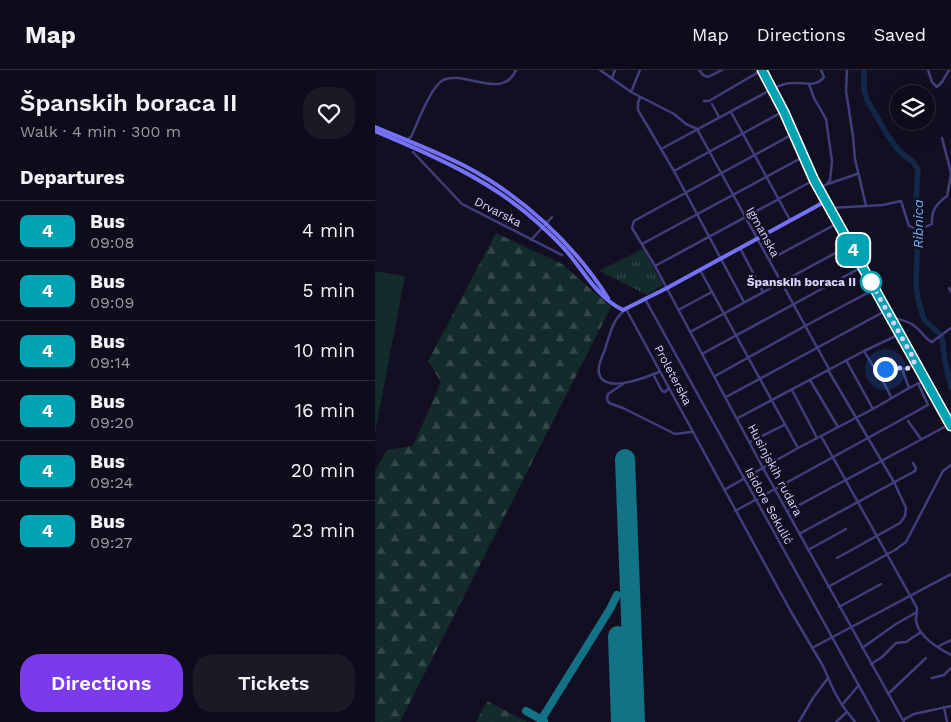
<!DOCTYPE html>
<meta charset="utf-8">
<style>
:root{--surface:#0e0b1a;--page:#1c1927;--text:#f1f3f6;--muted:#9b9ba2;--line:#2e2b39;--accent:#7c3aed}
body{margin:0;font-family:"Work Sans",sans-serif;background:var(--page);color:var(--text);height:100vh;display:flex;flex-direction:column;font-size:19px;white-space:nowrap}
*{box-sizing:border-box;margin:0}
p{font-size:16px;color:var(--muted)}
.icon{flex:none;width:28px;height:28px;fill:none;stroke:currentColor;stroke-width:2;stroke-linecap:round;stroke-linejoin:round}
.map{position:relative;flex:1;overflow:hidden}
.sheet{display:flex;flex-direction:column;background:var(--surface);width:375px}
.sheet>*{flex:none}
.badge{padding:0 10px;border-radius:8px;font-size:18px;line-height:32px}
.tools{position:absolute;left:515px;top:15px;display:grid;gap:10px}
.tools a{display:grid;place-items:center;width:45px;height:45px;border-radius:50%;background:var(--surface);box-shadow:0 5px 20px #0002,0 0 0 1px var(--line);font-size:25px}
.you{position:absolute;width:25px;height:25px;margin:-12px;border:4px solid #fff;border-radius:50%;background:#1a73e8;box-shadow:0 0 0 8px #1a73e833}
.map>.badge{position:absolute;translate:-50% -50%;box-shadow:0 0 0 2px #fff}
h2{padding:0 20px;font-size:19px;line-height:45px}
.round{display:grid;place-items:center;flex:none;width:52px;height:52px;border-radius:20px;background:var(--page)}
.headline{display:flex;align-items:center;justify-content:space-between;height:85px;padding:0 20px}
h1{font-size:24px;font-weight:600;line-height:38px}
.action{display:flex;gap:10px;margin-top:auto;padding:10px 20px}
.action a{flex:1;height:58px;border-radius:20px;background:var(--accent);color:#fff;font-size:20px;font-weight:600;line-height:58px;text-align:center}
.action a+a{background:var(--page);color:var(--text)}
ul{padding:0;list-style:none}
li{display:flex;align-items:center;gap:15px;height:60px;padding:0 20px;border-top:1px solid var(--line)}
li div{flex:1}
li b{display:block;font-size:19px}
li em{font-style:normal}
li .badge{min-width:55px;font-weight:700;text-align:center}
header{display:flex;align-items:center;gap:30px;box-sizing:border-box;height:70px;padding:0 25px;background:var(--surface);border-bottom:1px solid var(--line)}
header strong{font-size:24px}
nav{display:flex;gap:28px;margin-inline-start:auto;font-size:18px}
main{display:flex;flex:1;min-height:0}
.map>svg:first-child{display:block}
</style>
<header>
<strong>Map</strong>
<nav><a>Map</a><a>Directions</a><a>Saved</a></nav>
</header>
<main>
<section class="sheet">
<div class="headline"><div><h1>Španskih boraca II</h1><p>Walk · 4 min · 300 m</p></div><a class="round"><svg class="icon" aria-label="heart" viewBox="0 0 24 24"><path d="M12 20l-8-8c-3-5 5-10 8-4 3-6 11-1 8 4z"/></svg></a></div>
<h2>Departures</h2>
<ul>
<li><span class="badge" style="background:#00a3b4;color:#fff">4</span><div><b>Bus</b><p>09:08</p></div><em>4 min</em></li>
<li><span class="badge" style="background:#00a3b4;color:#fff">4</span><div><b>Bus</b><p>09:09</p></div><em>5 min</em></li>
<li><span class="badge" style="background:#00a3b4;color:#fff">4</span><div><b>Bus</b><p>09:14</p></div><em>10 min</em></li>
<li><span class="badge" style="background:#00a3b4;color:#fff">4</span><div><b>Bus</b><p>09:20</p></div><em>16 min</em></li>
<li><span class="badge" style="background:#00a3b4;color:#fff">4</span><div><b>Bus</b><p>09:24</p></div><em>20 min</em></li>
<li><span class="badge" style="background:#00a3b4;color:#fff">4</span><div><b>Bus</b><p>09:27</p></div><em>23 min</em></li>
</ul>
<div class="action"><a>Directions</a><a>Tickets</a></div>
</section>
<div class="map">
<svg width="576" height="652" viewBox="0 0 576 652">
<defs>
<pattern id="forest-firs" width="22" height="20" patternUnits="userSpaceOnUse" patternTransform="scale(1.25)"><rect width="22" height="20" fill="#132b2a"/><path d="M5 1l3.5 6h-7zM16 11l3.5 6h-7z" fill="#35494a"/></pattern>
<pattern id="park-tufts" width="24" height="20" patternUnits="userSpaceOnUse" patternTransform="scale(1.25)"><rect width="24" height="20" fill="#132b2a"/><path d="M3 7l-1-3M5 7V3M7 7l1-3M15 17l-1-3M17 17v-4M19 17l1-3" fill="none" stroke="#35494a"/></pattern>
</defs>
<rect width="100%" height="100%" fill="#130f22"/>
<path fill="#132b2a" d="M0 201 30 206 0 363Z"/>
<g fill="url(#forest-firs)">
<path d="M121 163 187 194 236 237 25 652H0V401L12 380 38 376 66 312 53 291Z"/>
<path d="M112 631 152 652H101Z"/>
</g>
<path fill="url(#park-tufts)" d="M268 179 288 215 272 225 224 201Z"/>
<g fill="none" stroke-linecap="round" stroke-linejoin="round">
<path stroke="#132848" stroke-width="5.5" d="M489 0V19L492 30 513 66 525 82 538 92 543 100 541 130 543 152 541 214 543 230 549 250 564 263 567 269 570 292 576 317"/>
<g stroke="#127286" stroke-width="8">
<path d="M151 641 169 651"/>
<path d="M166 650 235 539 242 525"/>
</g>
<g stroke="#127286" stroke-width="20">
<path d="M250 389 260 652"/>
<path d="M243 566 246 652"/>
</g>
<g stroke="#403e7d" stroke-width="2.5">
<path d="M225 0 256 22 299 44 311 54 322 59 454 299"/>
<path d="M324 0 328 5 333 7 347 0"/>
<path d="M387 0C411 42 428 88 451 131"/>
<path d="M472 0 471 21 478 66 480 89 491 136"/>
<path d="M553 0 557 12 562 17 567 12 574 0"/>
<path d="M237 8 240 0"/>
<path d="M434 14 439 28 451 49 457 91 455 110 452 114 445 118"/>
<path d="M256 22 265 0"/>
<path d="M265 27 263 33V40L299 101 369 232"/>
<path d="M329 31H334L387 0"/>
<path d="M337 34 344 47"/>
<path d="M356 42 415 150"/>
<path d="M418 64 259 151 257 158 280 196 388 398 529 652"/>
<path d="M567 68 576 103"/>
<path d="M32 69 36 67C43 52 55 18 68 10 89 0 128 31 141 0"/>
<path d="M286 79 401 17C406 15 412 13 417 13 428 12 441 18 449 7L446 0"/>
<path d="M38 82 87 134 187 185"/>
<path d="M299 101 409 41"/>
<path d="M453 114 482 104"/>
<path d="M455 138 508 135 526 131 534 156C542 160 549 158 557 154 556 141 561 134 572 126L576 104"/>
<path d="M156 170 177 147"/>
<path d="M267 174 428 87"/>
<path d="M365 178 388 222"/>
<path d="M394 190 463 153"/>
<path d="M280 196 439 110"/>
<path d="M325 200 423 378"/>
<path d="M574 218 576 222"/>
<path d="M270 229 504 652"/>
<path d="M303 240 337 222"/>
<path d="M516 248C525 249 536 252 542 258 548 263 550 269 557 272L576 258"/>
<path d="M315 262 475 175"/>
<path d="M489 281C498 297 509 310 516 327"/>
<path d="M327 284 487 197"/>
<path d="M471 290 498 339"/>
<path d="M527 299 534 318"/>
<path d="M453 300 519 412 531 438 530 446 525 453 462 488"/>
<path d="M284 302C272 307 228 325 224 303 222 293 229 285 231 276 236 261 238 249 251 239L415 540 448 596 459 621 467 635 480 652"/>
<path d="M502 303 513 298 533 299 540 291"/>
<path d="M278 304 287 321 290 322 293 319"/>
<path d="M340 306 430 256 500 219"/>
<path d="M435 310 463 357"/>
<path d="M248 314 233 324 232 329 234 333 248 338 300 364 316 362"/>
<path d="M417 320 442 368"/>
<path d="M351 327 512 240"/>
<path d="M363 348 489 281 525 264"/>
<path d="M533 351 546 369"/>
<path d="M446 366 542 538C542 542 541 547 541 551 544 567 563 578 576 585"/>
<path d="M375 372 409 355"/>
<path d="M349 420 423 378 498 339 534 318 550 310"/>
<path d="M360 441 553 335 543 313"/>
<path d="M413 441 575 354"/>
<path d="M424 464 540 401 541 398 538 393"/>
<path d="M433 480 471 459"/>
<path d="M453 517 520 480 531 472 568 401 576 395"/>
<path d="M464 537 506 514"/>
<path d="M562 577 576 570"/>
<path d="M437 578 576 504"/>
<path d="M487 578 521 554 542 542"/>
<path d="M496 594 507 587 521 573 531 572 546 562"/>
<path d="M557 608 569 605 576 598"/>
<path d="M513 624 551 588"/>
<path d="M467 635 484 615"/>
<path d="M569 637 572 652"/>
<path d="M528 650 539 644 576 636"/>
<path d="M424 652 438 628 453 608"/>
<path d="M461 652 472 642"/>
</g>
<g stroke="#7572f5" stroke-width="4">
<path d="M0 57C29 69 60 81 88 95 146 125 198 173 233 228"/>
<path d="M0 61C57 85 116 110 163 153 173 162 184 172 193 183 210 203 223 228 248 240L292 218 451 131 576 356"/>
</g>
</g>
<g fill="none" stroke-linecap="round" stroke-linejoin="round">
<defs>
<path id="line" d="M387 0 409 42 439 110 576 356"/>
</defs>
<use href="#line" stroke="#fff" stroke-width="11"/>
<use href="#line" stroke="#00a3b4" stroke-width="8"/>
<path stroke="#d8d4fc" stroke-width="5" stroke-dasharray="0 9" d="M496 212 494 209 540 291 531 300 521 297 510 299"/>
</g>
<circle fill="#fff" stroke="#00a3b4" stroke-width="2.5" cx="496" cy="212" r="10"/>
<g text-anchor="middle" stroke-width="5" stroke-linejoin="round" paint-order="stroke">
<g font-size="12" fill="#d8d4fc" stroke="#130f22">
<text transform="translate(123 142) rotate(27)" y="4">Drvarska</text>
<text transform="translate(388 162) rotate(61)" y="4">Igmanska</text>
<text transform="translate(298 305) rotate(62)" y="4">Proleterska</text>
<text transform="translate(400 400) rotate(62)" y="4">Husinjskih rudara</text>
<text transform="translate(394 436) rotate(61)" y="4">Isidore Sekulić</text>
</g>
<g font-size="12" font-weight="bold" fill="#d8d4fc" stroke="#130f22" text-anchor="end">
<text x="481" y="216">Španskih boraca II</text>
</g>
<g font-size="14" font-style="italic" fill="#6ab4f4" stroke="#130f22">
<text transform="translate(543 154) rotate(-90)" y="5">Ribnica</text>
</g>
</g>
</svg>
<div class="tools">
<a><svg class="icon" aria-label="layers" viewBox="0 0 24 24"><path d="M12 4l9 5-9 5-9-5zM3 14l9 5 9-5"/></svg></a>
</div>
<div class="you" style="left:510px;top:299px"></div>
<b class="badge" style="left:478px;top:180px;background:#00a3b4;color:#fff">4</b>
</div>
</main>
